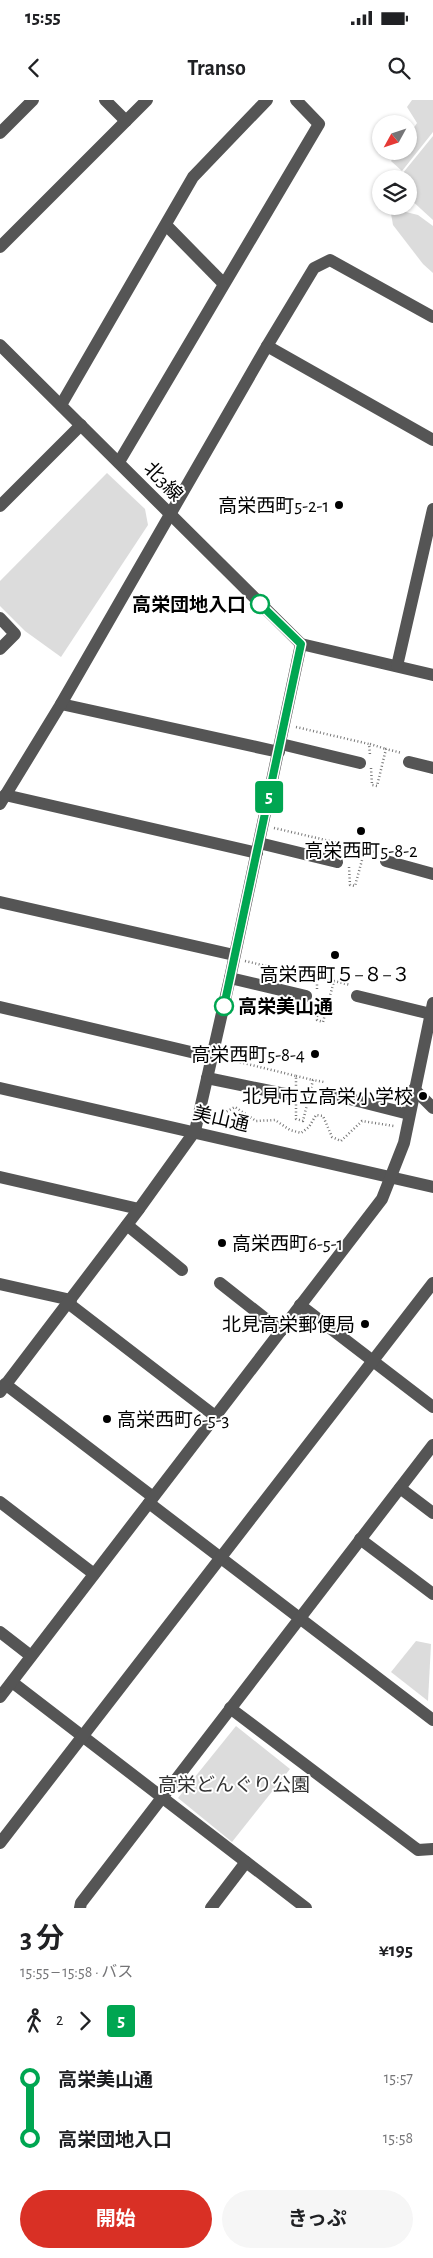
<!DOCTYPE html>
<html lang="ja">
<meta charset="utf-8">
<style>
:root{--surface:#fff;--page:#f6f6f6;--text:#202124;--muted:#757577;--accent:#d93025}
body{margin:0;font-family:"Alegreya Sans","Noto Sans JP",sans-serif;background:var(--page);color:var(--text);height:100vh;display:flex;flex-direction:column;font-size:19px;white-space:nowrap}
*{box-sizing:border-box;margin:0}
p{font-size:16px;color:var(--muted)}
.icon{flex:none;width:28px;height:28px;fill:none;stroke:currentColor;stroke-width:2;stroke-linecap:round;stroke-linejoin:round}
.map{position:relative;height:1808px;overflow:hidden}
.details{display:flex;flex-direction:column;background:var(--surface);flex:1}
.details>*{flex:none}
.badge{padding:0 10px;border-radius:4px;font-size:18px;line-height:32px}
.needle{width:32px;rotate:230deg}
.controls{position:absolute;left:372px;top:15px;display:grid;gap:10px}
.controls a{display:grid;place-items:center;width:45px;height:45px;border-radius:50%;background:var(--surface);box-shadow:0 1px 4px #0004;font-size:25px}
.map>.badge{position:absolute;translate:-50% -50%;box-shadow:0 0 0 2px #fff}
.legs{display:flex;align-items:center;gap:8px;height:55px;padding:0 20px;font-size:16px}
.legs p{margin-inline-start:auto}
.summary{display:flex;align-items:center;justify-content:space-between;height:85px;padding:0 20px}
h1{font-size:28px;font-weight:700;line-height:38px}
.primary-button{display:flex;gap:10px;margin-top:auto;padding:10px 20px}
.primary-button a{flex:1;height:58px;border-radius:30px;background:var(--accent);color:#fff;font-size:20px;font-weight:700;line-height:58px;text-align:center}
.primary-button a+a{background:var(--page);color:var(--text)}
ul{padding:0 20px;list-style:none}
li{display:flex;align-items:center;gap:18px;height:60px;font-size:19px}
li i{display:grid;place-items:center;width:8px;height:100%;margin:0 6px;background:currentColor}
li i::after{content:'';width:12px;height:12px;margin:-6px;border:4px solid;border-radius:50%;background:var(--surface)}
li p{margin-inline-start:auto}
li:first-child i{background:linear-gradient(#0000 50%,currentColor 0)}
li:last-child i{background:linear-gradient(currentColor 50%,#0000 0)}
.status{display:flex;justify-content:space-between;align-items:center;height:35px;padding:0 25px;background:var(--surface);direction:ltr}
.status svg{height:14px;fill:currentColor}
header{display:flex;justify-content:space-between;align-items:center;height:65px;padding:0 20px;background:var(--surface);font-size:22px;font-weight:700}
.map>svg:first-child{display:block}
</style>
<div class="status"><b>15:55</b><svg viewBox="0 0 49 12"><path d="M0 12V9h3v3zM5 12V6h3v6zM10 12V3h3v9zM15 12V0h3v12zM26 1h20v11H26zM47 4h2v5h-2z"/></svg></div>
<header><svg class="icon" aria-label="back" viewBox="0 0 24 24"><path d="M15 5l-7 7 7 7"/></svg>Transo<svg class="icon" aria-label="search" viewBox="0 0 24 24"><circle cx="10" cy="10" r="6"/><path d="M15 15l6 6"/></svg></header>
<div class="map">
<svg width="433" height="1808" viewBox="0 0 433 1808">
<rect width="100%" height="100%" fill="#fff"/>
<g fill="#dcdcdc">
<path d="M412 0H433V32L402 71 391 61 398 51H409V35L417 23 407 7Z"/>
<path d="M433 36V120L409 98V79H398Z"/>
<path d="M390 108 418 115 433 126V173L423 164 393 125Z"/>
<path d="M107 373 145 409 148 425 61 557 25 531 0 506V481Z"/>
<path d="M416 1541 431 1544 428 1601 391 1572Z"/>
<path d="M236 1626 290 1669 232 1742 178 1698Z"/>
</g>
<g fill="none" stroke-linecap="round" stroke-linejoin="round">
<g stroke="#777" stroke-width="2.5" stroke-dasharray="1 2.5" stroke-linecap="butt">
<path d="M296 627 369 644 370 655"/>
<path d="M370 644 386 649"/>
<path d="M371 668 372 685 377 686 386 649 402 653"/>
<path d="M274 728 347 745 348 754"/>
<path d="M347 745 365 749"/>
<path d="M349 767 350 785 355 786 365 749 378 753"/>
<path d="M245 861 317 878V889"/>
<path d="M317 878 334 881"/>
<path d="M317 902V920L323 922 334 881 350 885"/>
<path d="M223 958 296 976V988"/>
<path d="M296 976 313 980"/>
<path d="M296 1001V1019L303 1021 313 980 324 982"/>
<path d="M216 1025 224 1013 235 1007 256 1021 275 1020 290 1030 301 1033 309 1027 316 1015 323 1016 332 1037 341 1041 362 1021 394 1026"/>
</g>
<g stroke="#555" stroke-width="12">
<path d="M105 0 126 21"/>
<path d="M0 33 33 0"/>
<path d="M166 125 223 183"/>
<path d="M0 147 147 0"/>
<path d="M0 245 301 544"/>
<path d="M267 246 433 340"/>
<path d="M61 305 193 77 267 0"/>
<path d="M119 362 319 24 296 0"/>
<path d="M0 406 81 325"/>
<path d="M0 518 15 534 0 549"/>
<path d="M301 544 433 575"/>
<path d="M397 566 433 409"/>
<path d="M61 604 279 652"/>
<path d="M281 644 360 663"/>
<path d="M409 662 433 668"/>
<path d="M5 695 257 753"/>
<path d="M0 704 61 604 267 246 314 168 330 160 433 217"/>
<path d="M259 743 337 762"/>
<path d="M386 761 433 774"/>
<path d="M0 802 234 855"/>
<path d="M230 878 306 896"/>
<path d="M357 896 431 914"/>
<path d="M0 907 212 957"/>
<path d="M207 978 285 994"/>
<path d="M0 988 433 1087"/>
<path d="M414 989 433 1008"/>
<path d="M330 994 409 1014"/>
<path d="M0 1077 139 1109"/>
<path d="M127 1125 182 1170"/>
<path d="M220 1183 281 1231"/>
<path d="M0 1184 71 1200"/>
<path d="M68 1203 215 1316"/>
<path d="M300 1205 433 1307"/>
<path d="M5 1284 153 1397"/>
<path d="M0 1292 139 1109 195 1031 230 878 301 544"/>
<path d="M400 1388 433 1413"/>
<path d="M0 1402 94 1474"/>
<path d="M149 1403 433 1620"/>
<path d="M360 1439 433 1494"/>
<path d="M0 1532 31 1556"/>
<path d="M12 1582 306 1808"/>
<path d="M0 1597 382 1099 404 1043 433 903"/>
<path d="M230 1608 418 1750 433 1749"/>
<path d="M0 1743 433 1183"/>
<path d="M80 1808 81 1803 433 1345"/>
<path d="M211 1808 246 1762"/>
</g>
</g>
<g fill="none" stroke-linecap="round" stroke-linejoin="round">
<defs>
<path id="line-1" d="M224 906 301 544 260 504"/>
</defs>
<use href="#line-1" stroke="#fff" stroke-width="11"/>
<use href="#line-1" stroke="#00a651" stroke-width="8"/>
</g>
<g fill="#000" stroke="#fff" stroke-width="2">
<circle cx="339" cy="405" r="5"/>
<circle cx="361" cy="731" r="5"/>
<circle cx="335" cy="855" r="5"/>
<circle cx="315" cy="954" r="5"/>
<circle cx="423" cy="996" r="5"/>
<circle cx="222" cy="1143" r="5"/>
<circle cx="365" cy="1224" r="5"/>
<circle cx="107" cy="1319" r="5"/>
</g>
<g fill="#fff" stroke="#00a651" stroke-width="2.5">
<circle cx="260" cy="504" r="9"/>
<circle cx="224" cy="906" r="9"/>
</g>
<g text-anchor="middle" stroke-width="4" stroke-linejoin="round" paint-order="stroke">
<g font-size="19" fill="#000" stroke="#fff">
<text transform="translate(164 381) rotate(46)" y="7">北3線</text>
<text transform="translate(221 1018) rotate(13)" y="7">美山通</text>
</g>
<g font-size="19" fill="#000" stroke="#fff" text-anchor="end">
<text x="329" y="412">高栄西町5-2-1</text>
<text x="361" y="757" text-anchor="middle">高栄西町5-8-2</text>
<text x="335" y="881" text-anchor="middle">高栄西町５−８−３</text>
<text x="305" y="961">高栄西町5-8-4</text>
<text x="413" y="1003">北見市立高栄小学校</text>
<text x="232" y="1150" text-anchor="start">高栄西町6-5-1</text>
<text x="355" y="1231">北見高栄郵便局</text>
<text x="117" y="1326" text-anchor="start">高栄西町6-5-3</text>
</g>
<g font-size="19" font-weight="bold" fill="#000" stroke="#fff" text-anchor="end">
<text x="246" y="511">高栄団地入口</text>
<text x="238" y="913" text-anchor="start">高栄美山通</text>
</g>
<g font-size="19" fill="#333" stroke="#fff">
<text x="234" y="1691">高栄どんぐり公園</text>
</g>
</g>
</svg>
<div class="controls">
<a><svg class="needle" viewBox="-14 -14 28 28"><path d="M0-13l5 13h-10z" fill="#e53935"/><path d="M0 13l5-13h-10z" fill="#757577"/></svg></a>
<a><svg class="icon" aria-label="layers" viewBox="0 0 24 24"><path d="M12 4l9 5-9 5-9-5zM3 14l9 5 9-5"/></svg></a>
</div>
<b class="badge" style="left:269px;top:697px;background:#00a651;color:#fff">5</b>
</div>
<section class="details">
<div class="summary"><div><h1>3 分</h1><p>15:55 – 15:58 · バス</p></div><b>¥195</b></div>
<div class="legs"><svg class="icon" aria-label="walk" viewBox="0 0 24 24"><circle cx="13" cy="4" r="2"/><path d="M13 8l-2 6 4 7M11 14l-3 7M7 12l3-4h3l4 4"/></svg>2<svg class="icon" aria-label="forward" viewBox="0 0 24 24"><path d="M9 5l7 7-7 7"/></svg><b class="badge" style="background:#00a651;color:#fff">5</b></div>
<ul>
<li><i style="color:#00a651"></i><b>高栄美山通</b><p>15:57</p></li>
<li><i style="color:#00a651"></i><b>高栄団地入口</b><p>15:58</p></li>
</ul>
<div class="primary-button"><a>開始</a><a>きっぷ</a></div>
</section>
